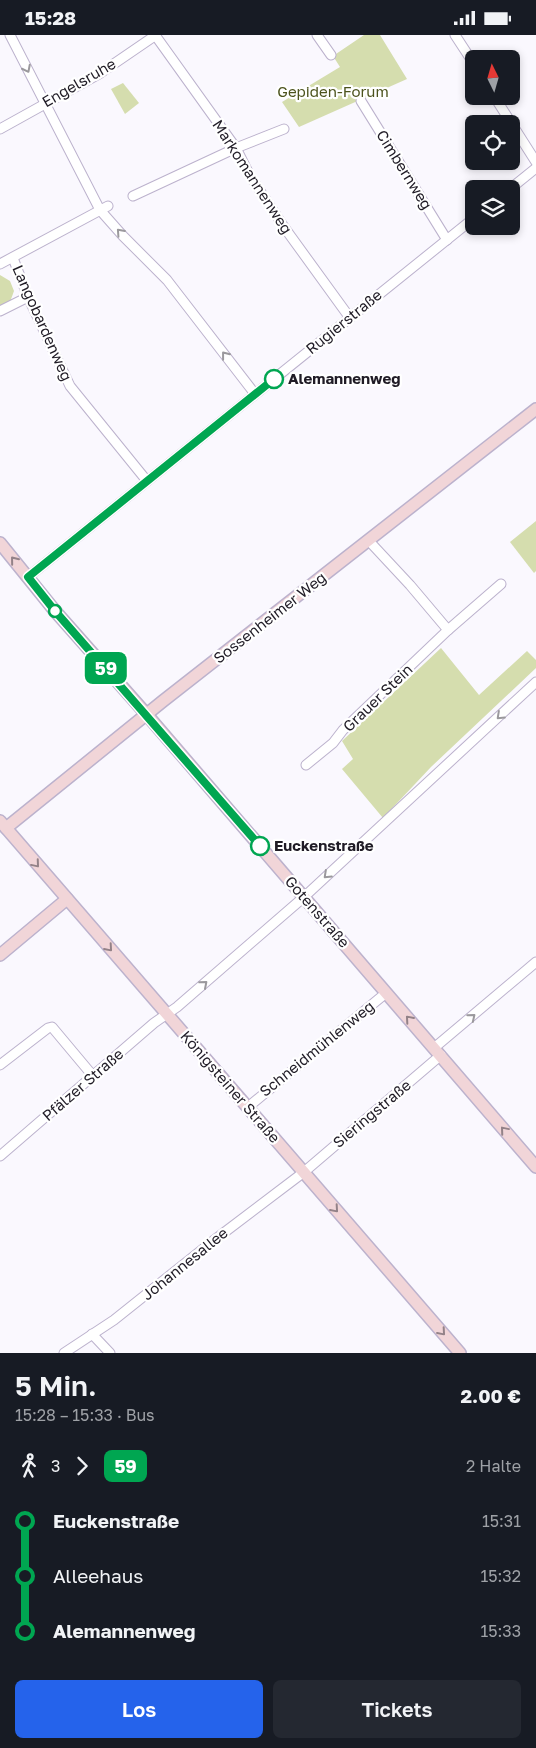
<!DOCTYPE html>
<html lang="de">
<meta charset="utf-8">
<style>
:root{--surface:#171b24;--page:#242831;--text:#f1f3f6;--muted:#9ea1a6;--accent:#2563eb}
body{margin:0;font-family:"Golos Text",sans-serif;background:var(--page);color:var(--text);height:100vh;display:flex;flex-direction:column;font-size:19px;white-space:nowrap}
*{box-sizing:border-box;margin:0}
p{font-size:16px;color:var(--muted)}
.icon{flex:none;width:28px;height:28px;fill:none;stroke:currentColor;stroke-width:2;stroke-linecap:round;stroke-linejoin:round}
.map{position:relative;height:1318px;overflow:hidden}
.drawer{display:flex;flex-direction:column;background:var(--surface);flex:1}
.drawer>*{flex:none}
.badge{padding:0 10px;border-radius:8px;font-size:18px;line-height:32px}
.needle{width:32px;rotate:355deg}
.tools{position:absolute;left:465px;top:15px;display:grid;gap:10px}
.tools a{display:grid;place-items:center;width:55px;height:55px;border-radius:8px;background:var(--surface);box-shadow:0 2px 8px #0003;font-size:25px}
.map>.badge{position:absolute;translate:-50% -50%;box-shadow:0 0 0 2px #fff}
.legs{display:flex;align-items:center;gap:8px;height:55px;padding:0 15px;font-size:16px}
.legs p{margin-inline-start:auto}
.overview{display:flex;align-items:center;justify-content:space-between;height:85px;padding:0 15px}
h1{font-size:28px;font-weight:600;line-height:38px}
.cta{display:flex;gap:10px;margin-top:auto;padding:10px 15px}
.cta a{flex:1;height:58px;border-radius:8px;background:var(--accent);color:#fff;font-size:20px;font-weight:600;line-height:58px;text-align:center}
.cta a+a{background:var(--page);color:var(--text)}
ul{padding:0 15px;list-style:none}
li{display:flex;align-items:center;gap:18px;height:55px;font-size:19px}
li i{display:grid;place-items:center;width:8px;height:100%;margin:0 6px;background:currentColor}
li i::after{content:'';width:12px;height:12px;margin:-6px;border:4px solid;border-radius:50%;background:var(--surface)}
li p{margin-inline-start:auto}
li:first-child i{background:linear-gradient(#0000 50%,currentColor 0)}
li:last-child i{background:linear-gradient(currentColor 50%,#0000 0)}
.status{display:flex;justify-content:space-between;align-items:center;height:35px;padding:0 25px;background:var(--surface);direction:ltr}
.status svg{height:14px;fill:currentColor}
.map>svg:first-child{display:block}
</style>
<div class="status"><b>15:28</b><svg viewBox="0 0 49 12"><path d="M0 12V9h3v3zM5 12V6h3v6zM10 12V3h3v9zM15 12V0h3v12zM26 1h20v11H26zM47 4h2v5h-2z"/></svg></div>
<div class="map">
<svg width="536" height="1318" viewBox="0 0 536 1318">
<rect width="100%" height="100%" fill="#faf8fe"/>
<g fill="#d5ddae">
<path d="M364 0H380L407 44 299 92 282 67 340 32 333 21Z"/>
<path d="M123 48 139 68 125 79 111 54Z"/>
<path d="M0 240 10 246 14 256 10 267 0 271Z"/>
<path d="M536 486V536L534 538 510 507Z"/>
<path d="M441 613 479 660 527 616 536 625V633L431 732 383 783 342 734 353 724 342 706Z"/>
</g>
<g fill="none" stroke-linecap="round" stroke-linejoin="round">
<defs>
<g id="street">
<path d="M10 0 100 175 123 201 167 245 255 359"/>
<path d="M155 0 236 113 250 141 284 192 350 283"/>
<path d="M317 0 331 20"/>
<path d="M455 0 474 29"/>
<path d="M494 61 536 127"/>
<path d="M361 66 447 205"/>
<path d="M0 94 99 39 156 0"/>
<path d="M510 154 536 133"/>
<path d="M133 161 236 113 284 94"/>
<path d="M13 223 28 262 70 351 147 446"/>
<path d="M0 229 108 171"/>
<path d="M0 276 28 262"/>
<path d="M369 506 410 550 448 595"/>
<path d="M28 542 474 183"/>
<path d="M306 730 333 708 343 695 448 595 501 549"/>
<path d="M434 1013 536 927"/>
<path d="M0 1030 48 993 52 992 93 1041"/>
<path d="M248 1072 386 958"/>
<path d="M0 1121 154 988 177 972 304 862 536 647"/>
<path d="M92 1299 110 1318"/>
<path d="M64 1318 114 1285 213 1206 304 1137 441 1020"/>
</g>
<g id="secondary">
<path d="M0 508 55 576 147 680 536 1132"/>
<path d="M0 786 460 1318"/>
<path d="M6 793 163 666 536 374"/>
<path d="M0 920 67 864"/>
</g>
</defs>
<use href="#street" stroke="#bcb2cd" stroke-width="11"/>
<use href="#secondary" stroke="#bcb2cd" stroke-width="14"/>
<use href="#street" stroke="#fff" stroke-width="9"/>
<use href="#secondary" stroke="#f1d5d8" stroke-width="11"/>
</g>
<defs><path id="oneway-chevron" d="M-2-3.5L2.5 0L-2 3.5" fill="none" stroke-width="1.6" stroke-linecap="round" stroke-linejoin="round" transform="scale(1.25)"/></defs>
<g stroke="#9b999d">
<use href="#oneway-chevron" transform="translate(27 34) rotate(63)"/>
<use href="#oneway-chevron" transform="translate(120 197) rotate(-132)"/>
<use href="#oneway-chevron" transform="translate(225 320) rotate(-128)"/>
<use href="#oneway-chevron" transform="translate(500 681) rotate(137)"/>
<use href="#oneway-chevron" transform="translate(327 840) rotate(137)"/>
<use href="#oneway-chevron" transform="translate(204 949) rotate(-41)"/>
<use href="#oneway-chevron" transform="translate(472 982) rotate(-39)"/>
</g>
<g stroke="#938288">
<use href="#oneway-chevron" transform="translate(14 525) rotate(-129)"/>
<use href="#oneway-chevron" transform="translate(36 829) rotate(50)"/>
<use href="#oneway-chevron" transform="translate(109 913) rotate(49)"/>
<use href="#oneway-chevron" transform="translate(409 984) rotate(-131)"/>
<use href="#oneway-chevron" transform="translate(504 1095) rotate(-130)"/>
<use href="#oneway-chevron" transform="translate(335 1174) rotate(49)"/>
<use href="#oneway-chevron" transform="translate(442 1297) rotate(49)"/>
</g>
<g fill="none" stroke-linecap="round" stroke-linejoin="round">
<defs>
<path id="line-1" d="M260 811 55 576 28 542 274 344"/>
</defs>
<use href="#line-1" stroke="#fff" stroke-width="11"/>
<use href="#line-1" stroke="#00a651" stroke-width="8"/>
</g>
<g fill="#fff" stroke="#00a651" stroke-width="2.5">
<circle cx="274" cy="344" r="9"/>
<circle cx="55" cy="576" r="6"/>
<circle cx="260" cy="811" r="9"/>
</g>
<g text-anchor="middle" stroke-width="4.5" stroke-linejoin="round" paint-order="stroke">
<g font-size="15" fill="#201c26" stroke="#fff">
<text transform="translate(79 48) rotate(-30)" y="5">Engelsruhe</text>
<text transform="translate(404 135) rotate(58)" y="5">Cimbernweg</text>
<text transform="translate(252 142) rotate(57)" y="5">Markomannenweg</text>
<text transform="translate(344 287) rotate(-39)" y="5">Rugierstraße</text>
<text transform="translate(42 288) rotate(66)" y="5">Langobardenweg</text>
<text transform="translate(270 583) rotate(-38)" y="5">Sossenheimer Weg</text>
<text transform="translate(378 663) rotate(-44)" y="5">Grauer Stein</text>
<text transform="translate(317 877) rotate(49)" y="5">Gotenstraße</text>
<text transform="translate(317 1014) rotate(-39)" y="5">Schneidmühlenweg</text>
<text transform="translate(83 1050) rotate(-41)" y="5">Pfälzer Straße</text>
<text transform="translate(230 1052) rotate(49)" y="5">Königsteiner Straße</text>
<text transform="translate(372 1079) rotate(-40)" y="5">Sieringstraße</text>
<text transform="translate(185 1229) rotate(-39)" y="5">Johannesallee</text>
</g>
<g font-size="15" fill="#4c531d" stroke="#fff">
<text x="333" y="62">Gepiden-Forum</text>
</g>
<g font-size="15" font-weight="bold" fill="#201c26" stroke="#fff" text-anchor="start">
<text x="288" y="349">Alemannenweg</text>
<text x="274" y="816">Euckenstraße</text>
</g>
</g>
</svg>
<div class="tools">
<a><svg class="needle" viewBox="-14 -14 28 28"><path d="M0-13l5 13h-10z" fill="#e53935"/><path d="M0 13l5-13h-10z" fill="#9ea1a6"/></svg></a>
<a><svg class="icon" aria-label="locate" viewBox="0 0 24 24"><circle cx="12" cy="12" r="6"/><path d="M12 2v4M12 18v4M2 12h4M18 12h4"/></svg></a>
<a><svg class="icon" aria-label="layers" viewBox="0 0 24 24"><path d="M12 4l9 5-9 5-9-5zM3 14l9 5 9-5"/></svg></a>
</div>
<b class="badge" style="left:106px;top:633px;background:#00a651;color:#fff">59</b>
</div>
<section class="drawer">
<div class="overview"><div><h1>5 Min.</h1><p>15:28 – 15:33 · Bus</p></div><b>2.00 €</b></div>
<div class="legs"><svg class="icon" aria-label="walk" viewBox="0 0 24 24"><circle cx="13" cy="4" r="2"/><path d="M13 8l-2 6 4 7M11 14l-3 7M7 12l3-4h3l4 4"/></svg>3<svg class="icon" aria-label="forward" viewBox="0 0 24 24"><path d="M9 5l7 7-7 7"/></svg><b class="badge" style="background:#00a651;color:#fff">59</b><p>2 Halte</p></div>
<ul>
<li><i style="color:#00a651"></i><b>Euckenstraße</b><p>15:31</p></li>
<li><i style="color:#00a651"></i><span>Alleehaus</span><p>15:32</p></li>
<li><i style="color:#00a651"></i><b>Alemannenweg</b><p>15:33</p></li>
</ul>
<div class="cta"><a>Los</a><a>Tickets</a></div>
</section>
